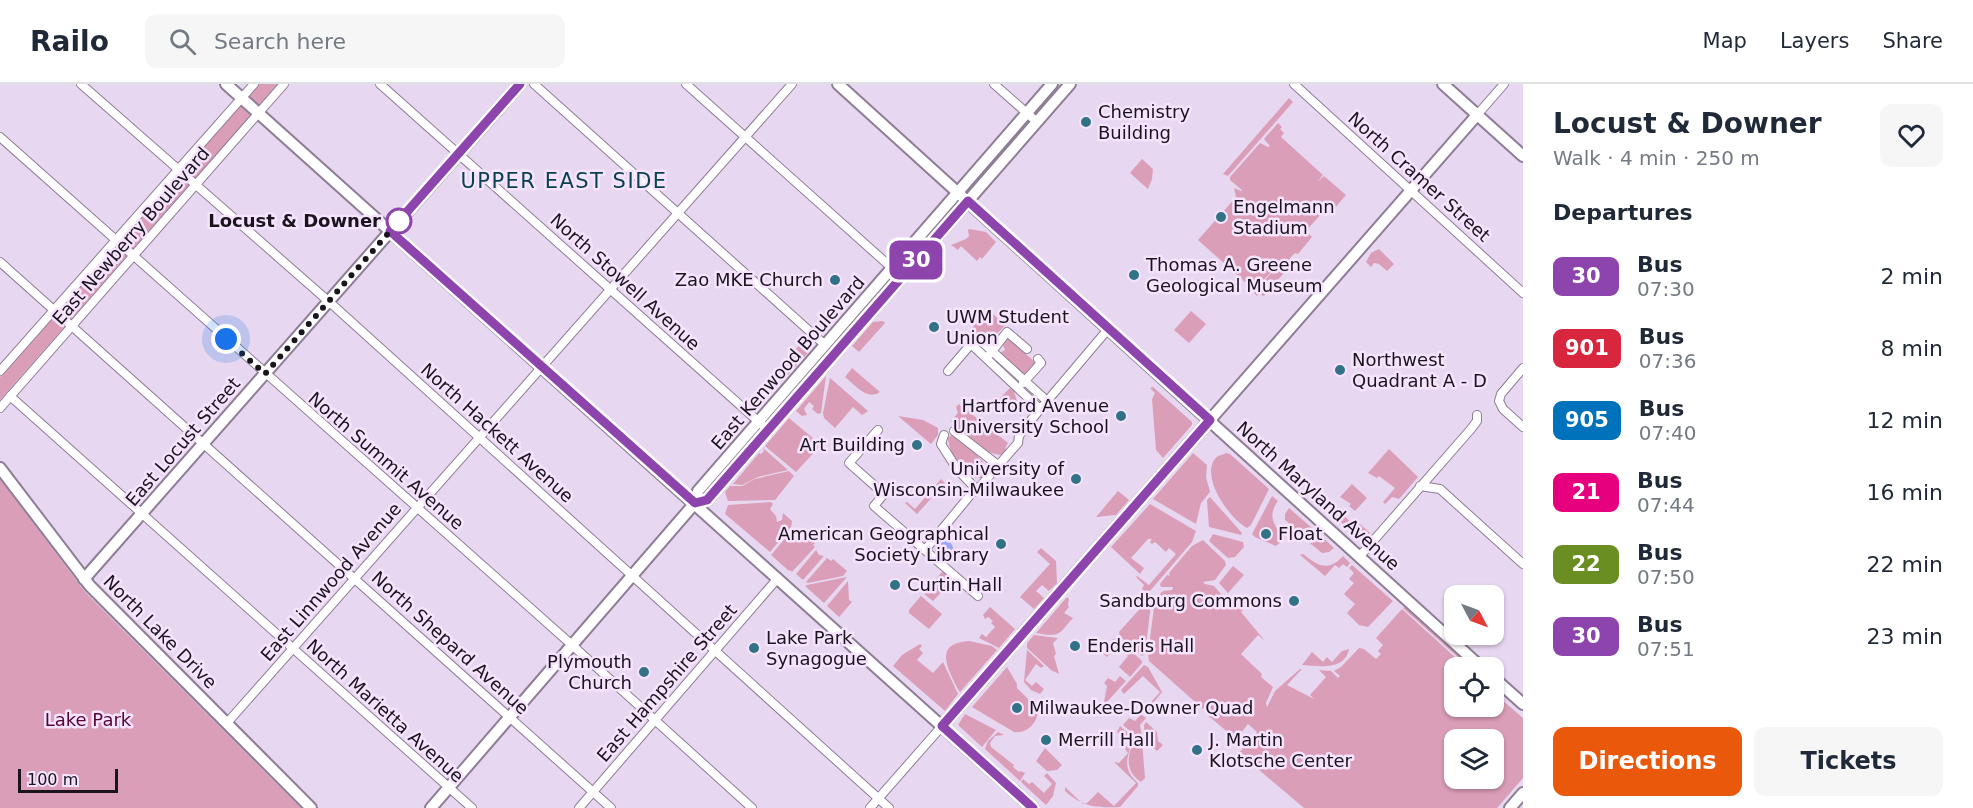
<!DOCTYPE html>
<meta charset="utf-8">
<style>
:root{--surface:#fff;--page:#f6f6f7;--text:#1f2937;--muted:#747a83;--line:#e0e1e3;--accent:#ea580c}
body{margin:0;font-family:"DejaVu Sans",sans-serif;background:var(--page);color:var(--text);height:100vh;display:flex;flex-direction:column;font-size:22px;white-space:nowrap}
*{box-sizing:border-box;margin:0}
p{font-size:20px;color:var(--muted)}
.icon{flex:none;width:33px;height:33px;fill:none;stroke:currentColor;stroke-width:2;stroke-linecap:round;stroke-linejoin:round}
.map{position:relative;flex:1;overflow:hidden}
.side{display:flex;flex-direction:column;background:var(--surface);width:450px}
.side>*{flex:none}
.badge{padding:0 12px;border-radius:9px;font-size:21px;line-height:39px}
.needle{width:39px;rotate:131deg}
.tools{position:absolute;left:1444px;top:501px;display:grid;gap:12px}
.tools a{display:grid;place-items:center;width:60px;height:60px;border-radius:12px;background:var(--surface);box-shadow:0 2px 4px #0004;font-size:30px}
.scale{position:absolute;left:18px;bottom:15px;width:100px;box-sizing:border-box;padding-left:6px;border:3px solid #1a141d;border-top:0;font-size:16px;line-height:21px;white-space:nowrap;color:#1a141d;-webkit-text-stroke:4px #f6e4ff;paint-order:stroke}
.you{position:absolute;width:30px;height:30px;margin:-15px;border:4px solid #fff;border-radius:50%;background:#1a73e8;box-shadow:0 0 0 9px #1a73e833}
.map>.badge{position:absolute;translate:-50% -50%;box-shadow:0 0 0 3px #fff}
h2{padding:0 30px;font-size:22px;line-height:54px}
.round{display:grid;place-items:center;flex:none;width:63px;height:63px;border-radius:12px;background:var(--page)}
.overview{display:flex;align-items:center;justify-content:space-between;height:102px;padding:0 30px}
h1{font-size:28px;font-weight:700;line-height:45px}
.action{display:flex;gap:12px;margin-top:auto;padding:12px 30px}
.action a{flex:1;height:69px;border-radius:12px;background:var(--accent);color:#fff;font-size:24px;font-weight:700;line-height:69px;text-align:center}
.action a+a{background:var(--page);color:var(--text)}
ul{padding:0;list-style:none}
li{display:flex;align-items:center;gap:18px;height:72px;padding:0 30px}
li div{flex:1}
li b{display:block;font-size:22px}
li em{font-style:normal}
li .badge{min-width:66px;font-weight:700;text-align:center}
header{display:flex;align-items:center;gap:36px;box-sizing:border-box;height:84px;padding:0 30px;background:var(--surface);border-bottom:2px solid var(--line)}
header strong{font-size:28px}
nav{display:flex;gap:33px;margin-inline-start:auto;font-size:21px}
.search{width:420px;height:54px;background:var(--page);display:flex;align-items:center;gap:15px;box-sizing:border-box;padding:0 21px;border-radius:12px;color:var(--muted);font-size:22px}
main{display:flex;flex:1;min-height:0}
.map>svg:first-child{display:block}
</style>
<header>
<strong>Railo</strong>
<div class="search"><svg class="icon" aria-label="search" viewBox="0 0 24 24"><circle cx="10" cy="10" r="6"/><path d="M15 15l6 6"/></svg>Search here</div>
<nav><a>Map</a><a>Layers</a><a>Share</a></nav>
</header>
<main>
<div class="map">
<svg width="1523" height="724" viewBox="0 0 1523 724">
<rect width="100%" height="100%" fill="#e8d7f1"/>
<g fill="#db9eb8" fill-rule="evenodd">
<path d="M259 0H278L0 316V293Z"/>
<path d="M1289 14 1293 18 1228 92 1223 90Z"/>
<path d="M1278 39 1282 43 1280 45 1284 49 1281 53 1323 91 1317 98 1324 92 1346 111 1334 125 1329 121 1306 147 1312 153 1298 170 1295 169 1290 174 1292 177 1289 180 1290 182 1264 212 1259 210 1257 212 1254 209 1278 181 1254 206 1198 156 1236 113 1234 104 1241 107 1242 106 1230 96V93L1260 59 1268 63 1270 62 1264 55Z"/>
<path d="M1142 75 1153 85 1152 95 1148 105 1130 89Z"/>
<path d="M969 145 986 148 996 158 982 175 980 173 977 177 961 162 958 166 951 161 966 155 969 152 968 146Z"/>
<path d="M1379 165 1394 180 1387 187 1379 180 1374 179 1371 183 1366 178 1371 169Z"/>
<path d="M890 194 892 196 828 272 825 269Z"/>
<path d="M991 226V228L1005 241 988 260 972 244 977 238 981 239Z"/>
<path d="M1191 227 1206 240 1189 259 1174 246Z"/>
<path d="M883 237 885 239 859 268 852 262 873 238Z"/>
<path d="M802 253 813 263 785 294 781 290 785 286 781 282 802 258 800 256Z"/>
<path d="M1008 254 1037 280 1026 293 1000 269 1005 266 1003 261Z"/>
<path d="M852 284 880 308C867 317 855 301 845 293Z"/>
<path d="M826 292 821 329 818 330 812 325 814 322 809 318 804 325 807 331 802 332 796 327Z"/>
<path d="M830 294 868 327 862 331 853 323 835 344 824 334 823 329Z"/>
<path d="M1153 303 1192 338V341L1163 374 1156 366 1152 315 1155 309 1150 304Z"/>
<path d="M1010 304 1014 307 1021 332 1000 314Z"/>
<path d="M959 320 1008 359 1005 364 1008 366 1004 371C987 373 961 349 951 337L958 329 956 323Z"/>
<path d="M898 332 923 336 938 344V351L931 360Z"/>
<path d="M789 334 821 361 796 388 765 362Z"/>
<path d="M951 351C964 357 983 373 987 387L984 393C965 400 949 369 948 354Z"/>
<path d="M763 364 788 386 758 393 742 401 733 400 759 369 761 370 764 367Z"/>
<path d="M1389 365 1418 393 1399 415 1392 413 1385 420 1383 418 1395 404 1379 392 1377 394 1368 389Z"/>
<path d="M1193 369 1207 381 1206 393 1210 408 1201 419 1196 440 1153 415Z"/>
<path d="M1226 369 1230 370 1269 405 1251 441 1247 444C1230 435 1202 396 1214 376 1216 372 1222 371 1226 369Z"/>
<path d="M789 387 794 392 775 416 728 417 725 408 730 402H742L755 395Z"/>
<path d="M0 395 86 509 301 724H0Z"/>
<path d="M941 395 945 399 917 430 905 419 907 418 915 425Z"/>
<path d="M1352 400 1367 414 1355 427 1349 422 1351 420 1340 413Z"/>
<path d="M1118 407 1129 416 1116 431 1096 433Z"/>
<path d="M1272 412 1278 417C1267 432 1274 442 1285 454L1276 462 1255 453 1252 450Z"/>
<path d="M1210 413 1242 449 1241 451 1209 443 1207 416Z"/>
<path d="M771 418 773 420 770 425 776 432 777 438 782 436 783 429 792 437 791 443 770 468 725 430 728 421Z"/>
<path d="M1150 420 1196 447 1192 458 1150 507 1146 508 1142 505 1144 501 1136 493 1137 492 1149 501 1176 470 1169 464 1166 468 1155 458 1152 460 1150 458 1152 455H1148L1131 474 1144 484 1140 490 1111 463Z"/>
<path d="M1289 424 1312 444 1304 453 1285 436V430Z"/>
<path d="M1340 428 1356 443 1360 440 1370 449 1363 457 1335 433Z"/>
<path d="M793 445H801L816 458 813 461 815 463 792 488 790 486 789 487 771 471Z"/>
<path d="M1213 450 1243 458 1244 463 1235 473 1228 474 1209 457Z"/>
<path d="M1319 450 1334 464 1329 468 1322 469 1311 460 1309 461Z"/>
<path d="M1203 456 1225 477 1226 481 1215 496 1203 498 1205 500 1214 502 1233 524 1237 521 1243 526 1241 528 1265 557 1258 551 1241 570 1262 590 1261 593 1273 603 1266 619 1267 623 1275 607 1300 585H1302L1287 601 1314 615 1310 611 1326 593 1319 586 1331 587 1338 594 1340 592 1334 587 1341 583 1359 564 1364 565 1376 575 1381 570 1378 567 1383 561 1376 554 1402 525 1466 583 1455 584V622H1494V609L1523 634V694L1497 724H1304L1239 669 1257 648 1248 640 1236 655 1205 629 1214 618 1212 614 1203 625 1149 577 1148 570 1155 515 1163 507 1172 506 1173 503H1161L1160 500 1167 491 1170 492 1169 489 1192 462ZM1455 656H1494V694H1455Z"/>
<path d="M1041 464 1056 477 1057 499 1049 507 1042 501 1036 507 1044 514 1034 525 1020 513 1050 480 1037 468Z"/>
<path d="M816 466 819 471 824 472 803 496 796 490Z"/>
<path d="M1303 470C1317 481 1328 489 1343 472L1350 479 1347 483 1343 480 1339 484 1335 481 1325 492 1300 471Z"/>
<path d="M827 474 831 477 833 475 847 487 843 492 808 499 806 498Z"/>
<path d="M1352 481 1393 517 1368 543 1359 541 1347 529 1355 520 1344 510 1354 499 1349 495 1354 489 1349 484Z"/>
<path d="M1233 482 1244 491 1228 509 1219 499Z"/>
<path d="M947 486 955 494 933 517 924 510 925 508 941 489Z"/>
<path d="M847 493 824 519 805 502 807 501Z"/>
<path d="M848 497 849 516 852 518 839 533 827 522Z"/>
<path d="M921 512 942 530 929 545 909 529V526Z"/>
<path d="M1067 513 1069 515 1068 521 1069 523 1064 529 1073 534C1057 552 1060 553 1036 549Z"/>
<path d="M1149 517 1151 520 1145 570 1142 572 1120 552 1119 548 1146 518Z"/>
<path d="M990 523 1015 545 999 564 979 554 982 550 986 553 995 543 991 539 993 537 988 533 985 535 983 531Z"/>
<path d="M1406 523 1473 583H1469L1403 524Z"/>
<path d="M1034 551 1058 554 1053 559 1056 570 1054 572 1059 590 1051 586 1027 564V559Z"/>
<path d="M1117 554 1142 577V579L1130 593 1119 583 1128 572 1125 568 1126 567 1117 562 1107 573 1101 568 1113 555Z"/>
<path d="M969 557 992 562 997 566 960 608C956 603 954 597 951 591 942 570 944 559 969 557Z"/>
<path d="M920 560 922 562 919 565 923 569 917 576 933 589 943 578 958 610 945 627 893 582 902 571Z"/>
<path d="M1349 565C1345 587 1318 582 1302 581L1312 568 1323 578 1327 573 1332 578 1342 567Z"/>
<path d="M1027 566 1044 582 1041 584 1036 580 1025 596 1032 602 1036 598 1044 605 1040 610 1031 606 1024 598Z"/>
<path d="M1144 581 1148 583 1162 608 1150 623 1151 628 1148 631 1143 627 1160 608 1143 592 1124 610 1121 606Z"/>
<path d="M1007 583 1017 600V604L1038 625C1038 638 1028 650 1014 648L972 623Z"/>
<path d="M1120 592 1126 597 1106 619 1104 618 1107 602 1104 599 1108 594 1115 598Z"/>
<path d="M965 630 996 646 982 663 958 641Z"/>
<path d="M1141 630 1146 634 1140 641 1142 654 1136 652 1123 641 1129 634 1135 637Z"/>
<path d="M1146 638 1157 648 1158 657 1163 661 1157 667 1145 657 1144 641Z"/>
<path d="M1120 642 1133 653C1129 672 1120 683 1138 699V702L1120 723C1096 724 1083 723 1065 707V703L1083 720 1087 719 1098 708 1114 722 1136 699 1114 678 1119 679 1128 669 1125 665 1129 658 1117 648Z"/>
<path d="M998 648 1004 651 995 652 990 659 991 663 1014 681 1013 683 1019 688 1021 687 1025 689 1020 697 985 665 988 657Z"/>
<path d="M1136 655 1142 657 1145 694 1141 698C1125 688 1126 670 1136 655Z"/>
<path d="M1045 664 1062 681 1057 686 1047 687 1036 677Z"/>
<path d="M1047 689 1056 699 1053 712 1046 721 1021 698 1023 695 1029 700 1032 698 1044 709 1052 700 1044 692Z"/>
</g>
<circle fill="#9aa5f8" cx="944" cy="465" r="9"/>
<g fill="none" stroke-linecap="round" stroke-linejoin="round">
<defs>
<g id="street">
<path d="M81 0 335 223 889 724"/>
<path d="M380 0 768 346"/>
<path d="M534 0 825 261"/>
<path d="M686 0 902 193"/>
<path d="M994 0 1037 38"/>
<path d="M1294 0 1523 209"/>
<path d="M1477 31 1504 0"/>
<path d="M0 53 572 561 752 724"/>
<path d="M0 178 611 724"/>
<path d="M971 260 973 257 982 258 1047 317"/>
<path d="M990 270 1007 248 1027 265"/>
<path d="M1523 284 1501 310 1499 317 1503 325 1523 343"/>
<path d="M0 287 254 0"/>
<path d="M948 287 971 260 1040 325"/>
<path d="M1023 299 1041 279 1038 275"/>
<path d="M10 312 472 724"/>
<path d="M0 324 284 0"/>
<path d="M878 346 849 379 884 410 874 422 978 512"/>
<path d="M954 347 999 382"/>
<path d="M944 351 941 360 957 385 977 406 1018 359 1019 352 1026 342 1109 244"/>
<path d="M1420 402 1440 405 1523 480"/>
<path d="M925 466 976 404"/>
<path d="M1360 472 1471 345 1477 337V331"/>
<path d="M227 639 792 0"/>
<path d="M579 724 778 494"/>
<path d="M870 724 942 642"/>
</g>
<g id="secondary">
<path d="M226 0 1033 724"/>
<path d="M838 0 1482 584"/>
<path d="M1443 0 1523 72"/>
<path d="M0 384 90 502 311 724"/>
<path d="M695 419 707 416 1070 0"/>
<path d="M84 495 520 0"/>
<path d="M1494 594 1523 620"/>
<path d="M942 642 1477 31"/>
<path d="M431 724 695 419 698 407 1052 0"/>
<path d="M1510 724 1523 709"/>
</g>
</defs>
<use href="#street" stroke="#8d7d95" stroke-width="10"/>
<use href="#secondary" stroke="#8d7d95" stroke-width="14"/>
<use href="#street" stroke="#fff" stroke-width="8"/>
<use href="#secondary" stroke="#fff" stroke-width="10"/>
</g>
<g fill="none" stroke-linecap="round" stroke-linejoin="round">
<defs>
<path id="line" d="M520 0 390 147 695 419 707 416 968 117 1210 336 942 642 1033 724"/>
</defs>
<use href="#line" stroke="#fff" stroke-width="14"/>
<use href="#line" stroke="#8e44ad" stroke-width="9"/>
<path stroke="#1a141d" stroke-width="6" stroke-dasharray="0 10.8" d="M226 255 265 290 399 137"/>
</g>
<g fill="#327286" stroke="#f6e4ff" stroke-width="2">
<circle cx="1086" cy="38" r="6"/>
<circle cx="1221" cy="133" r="6"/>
<circle cx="1134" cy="191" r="6"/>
<circle cx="835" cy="196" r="6"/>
<circle cx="934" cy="243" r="6"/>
<circle cx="1340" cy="286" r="6"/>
<circle cx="1121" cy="332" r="6"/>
<circle cx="917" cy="361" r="6"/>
<circle cx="1076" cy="395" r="6"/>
<circle cx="1266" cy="450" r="6"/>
<circle cx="1001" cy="460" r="6"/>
<circle cx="895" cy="501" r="6"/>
<circle cx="1294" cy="517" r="6"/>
<circle cx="1075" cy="562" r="6"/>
<circle cx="754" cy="564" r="6"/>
<circle cx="644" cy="588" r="6"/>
<circle cx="1017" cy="624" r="6"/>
<circle cx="1046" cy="656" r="6"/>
<circle cx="1197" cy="666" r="6"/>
</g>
<circle fill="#fff" stroke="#8e44ad" stroke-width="3" cx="399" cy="137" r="12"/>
<g text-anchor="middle" stroke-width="5" stroke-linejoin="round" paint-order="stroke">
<g font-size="18" fill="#1a141d" stroke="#f6e4ff" text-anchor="start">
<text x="1098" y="34">Chemistry<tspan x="1098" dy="21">Building</tspan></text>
<text x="1233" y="129">Engelmann<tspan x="1233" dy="21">Stadium</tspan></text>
<text x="1146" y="187">Thomas A. Greene<tspan x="1146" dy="21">Geological Museum</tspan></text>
<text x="823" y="202" text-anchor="end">Zao MKE Church</text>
<text x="946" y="239">UWM Student<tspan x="946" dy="21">Union</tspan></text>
<text x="1352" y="282">Northwest<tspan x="1352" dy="21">Quadrant A - D</tspan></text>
<text x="1109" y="328" text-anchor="end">Hartford Avenue<tspan x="1109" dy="21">University School</tspan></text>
<text x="905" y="367" text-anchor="end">Art Building</text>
<text x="1064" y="391" text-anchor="end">University of<tspan x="1064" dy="21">Wisconsin-Milwaukee</tspan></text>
<text x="989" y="456" text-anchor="end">American Geographical<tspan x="989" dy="21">Society Library</tspan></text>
<text x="1278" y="456">Float</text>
<text x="907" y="507">Curtin Hall</text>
<text x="1282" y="523" text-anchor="end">Sandburg Commons</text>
<text x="766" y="560">Lake Park<tspan x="766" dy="21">Synagogue</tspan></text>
<text x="1087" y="568">Enderis Hall</text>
<text x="632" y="584" text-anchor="end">Plymouth<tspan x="632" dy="21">Church</tspan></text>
<text x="1029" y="630">Milwaukee-Downer Quad</text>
<text x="1058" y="662">Merrill Hall</text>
<text x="1209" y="662">J. Martin<tspan x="1209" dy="21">Klotsche Center</tspan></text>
</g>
<g font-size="18" fill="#1a141d" stroke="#f6e4ff">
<text transform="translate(1419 93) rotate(42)" y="6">North Cramer Street</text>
<text transform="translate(131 152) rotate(-49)" y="6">East Newberry Boulevard</text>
<text transform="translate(625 198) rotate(42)" y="6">North Stowell Avenue</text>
<text transform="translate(788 279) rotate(-49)" y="6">East Kenwood Boulevard</text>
<text transform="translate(497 349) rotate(42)" y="6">North Hackett Avenue</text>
<text transform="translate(183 358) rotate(-49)" y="6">East Locust Street</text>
<text transform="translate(386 377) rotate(41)" y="6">North Summit Avenue</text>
<text transform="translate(1318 412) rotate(42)" y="6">North Maryland Avenue</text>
<text transform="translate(331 498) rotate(-49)" y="6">East Linnwood Avenue</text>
<text transform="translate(160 548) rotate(45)" y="6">North Lake Drive</text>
<text transform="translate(450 559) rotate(42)" y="6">North Shepard Avenue</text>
<text transform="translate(667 599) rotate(-49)" y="6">East Hampshire Street</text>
<text transform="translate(385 627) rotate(42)" y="6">North Marietta Avenue</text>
</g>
<g font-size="18" font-weight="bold" fill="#1a141d" stroke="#f6e4ff" text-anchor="end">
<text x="381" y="143">Locust &amp; Downer</text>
</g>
<g font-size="18" fill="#560435" stroke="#f6e4ff">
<text x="88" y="642">Lake Park</text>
</g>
<g font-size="21" letter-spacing="1.5" fill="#094150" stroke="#f6e4ff">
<text x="564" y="104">UPPER EAST SIDE</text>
</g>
</g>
</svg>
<div class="tools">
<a><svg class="needle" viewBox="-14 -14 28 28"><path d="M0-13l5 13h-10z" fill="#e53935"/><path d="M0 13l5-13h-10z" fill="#747a83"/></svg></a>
<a><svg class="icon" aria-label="locate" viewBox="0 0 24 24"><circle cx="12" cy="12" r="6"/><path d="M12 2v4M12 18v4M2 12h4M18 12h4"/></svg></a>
<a><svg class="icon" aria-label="layers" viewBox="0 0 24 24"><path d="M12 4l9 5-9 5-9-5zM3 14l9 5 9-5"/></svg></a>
</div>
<div class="scale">100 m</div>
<div class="you" style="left:226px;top:255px"></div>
<b class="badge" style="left:916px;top:176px;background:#8e44ad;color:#fff">30</b>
</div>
<section class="side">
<div class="overview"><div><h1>Locust &amp; Downer</h1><p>Walk · 4 min · 250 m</p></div><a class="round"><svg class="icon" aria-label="heart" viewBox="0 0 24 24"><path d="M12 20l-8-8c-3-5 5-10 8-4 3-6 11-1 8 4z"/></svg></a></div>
<h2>Departures</h2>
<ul>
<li><span class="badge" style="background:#8e44ad;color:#fff">30</span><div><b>Bus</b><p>07:30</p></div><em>2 min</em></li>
<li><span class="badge" style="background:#d7263d;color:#fff">901</span><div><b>Bus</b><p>07:36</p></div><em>8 min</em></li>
<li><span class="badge" style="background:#0072bc;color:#fff">905</span><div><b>Bus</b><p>07:40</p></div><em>12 min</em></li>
<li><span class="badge" style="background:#e6007e;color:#fff">21</span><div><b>Bus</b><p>07:44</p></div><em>16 min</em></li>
<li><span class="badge" style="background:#6b8e23;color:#fff">22</span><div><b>Bus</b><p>07:50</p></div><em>22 min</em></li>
<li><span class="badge" style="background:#8e44ad;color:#fff">30</span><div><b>Bus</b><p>07:51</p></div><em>23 min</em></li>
</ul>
<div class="action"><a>Directions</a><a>Tickets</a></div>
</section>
</main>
